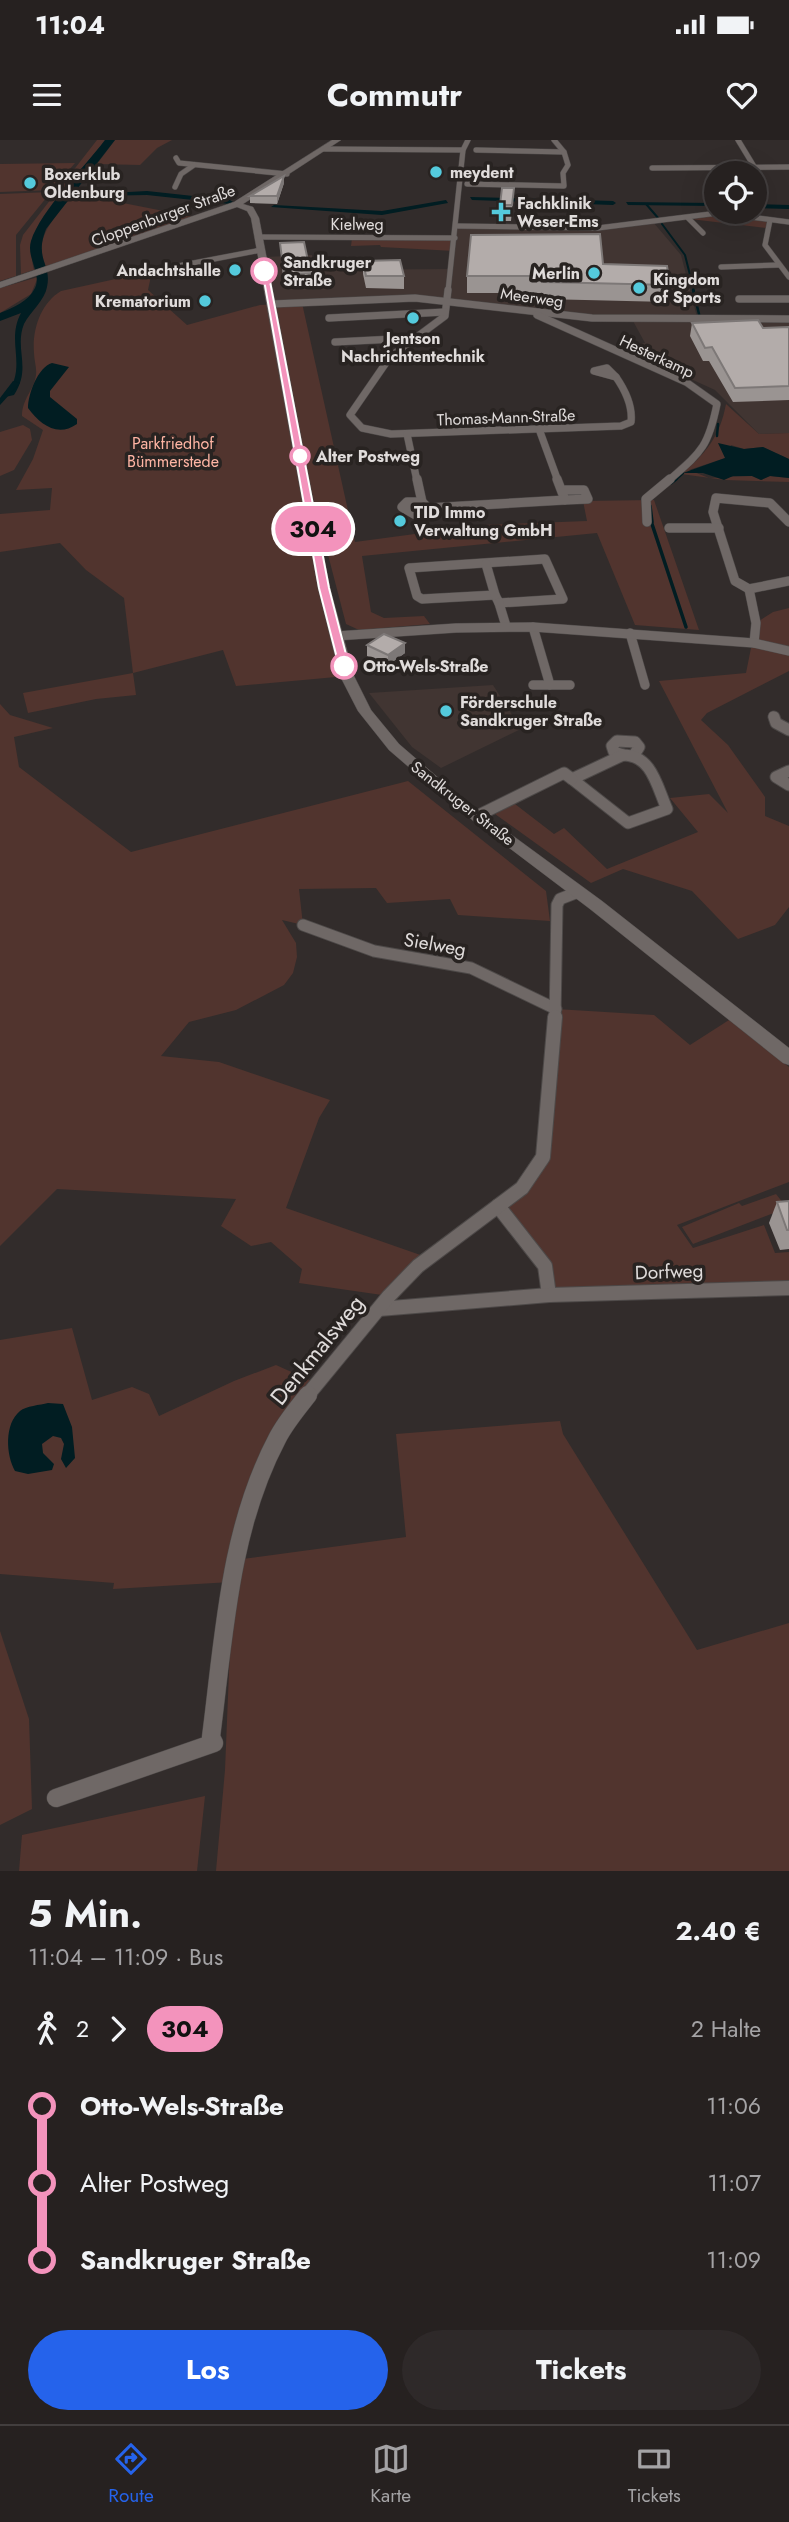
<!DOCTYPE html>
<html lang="de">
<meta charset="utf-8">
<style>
:root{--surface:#262120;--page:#2e2929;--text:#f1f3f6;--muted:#a4a3a5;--line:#423e3e;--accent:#2563eb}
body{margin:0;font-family:Jost,sans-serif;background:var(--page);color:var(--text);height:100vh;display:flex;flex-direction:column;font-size:26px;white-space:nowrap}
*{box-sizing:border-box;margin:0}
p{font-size:23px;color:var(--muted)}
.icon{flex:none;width:38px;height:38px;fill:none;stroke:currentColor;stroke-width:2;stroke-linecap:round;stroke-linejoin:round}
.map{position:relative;height:1731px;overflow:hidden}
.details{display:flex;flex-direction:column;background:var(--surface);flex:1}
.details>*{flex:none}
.badge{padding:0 14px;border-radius:23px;font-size:24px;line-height:46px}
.controls{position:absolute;left:704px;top:21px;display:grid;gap:14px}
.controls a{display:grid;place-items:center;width:63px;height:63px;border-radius:50%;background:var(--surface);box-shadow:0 7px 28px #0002,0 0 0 2px var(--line);font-size:35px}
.map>.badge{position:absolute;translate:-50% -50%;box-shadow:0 0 0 4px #fff}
.legs{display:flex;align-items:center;gap:10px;height:77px;padding:0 28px;font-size:23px}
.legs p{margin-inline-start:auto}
.headline{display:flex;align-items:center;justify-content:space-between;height:119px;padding:0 28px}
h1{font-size:38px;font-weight:700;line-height:52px}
.primary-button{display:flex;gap:14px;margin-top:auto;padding:14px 28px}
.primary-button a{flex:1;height:80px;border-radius:42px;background:var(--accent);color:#fff;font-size:28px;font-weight:700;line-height:80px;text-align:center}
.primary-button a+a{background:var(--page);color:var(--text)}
ul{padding:0 28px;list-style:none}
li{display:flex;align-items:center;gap:24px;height:77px;font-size:26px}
li i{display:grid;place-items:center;width:10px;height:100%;margin:0 9px;background:currentColor}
li i::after{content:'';width:18px;height:18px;margin:-9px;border:5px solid;border-radius:50%;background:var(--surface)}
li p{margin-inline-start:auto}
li:first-child i{background:linear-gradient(#0000 50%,currentColor 0)}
li:last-child i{background:linear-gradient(currentColor 50%,#0000 0)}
.status{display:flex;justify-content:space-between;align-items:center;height:49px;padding:0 35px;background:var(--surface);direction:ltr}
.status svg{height:19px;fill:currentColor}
header{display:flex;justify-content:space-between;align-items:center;height:91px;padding:0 28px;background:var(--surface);font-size:32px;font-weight:700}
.dock{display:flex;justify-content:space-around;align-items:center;height:98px;border-top:2px solid var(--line);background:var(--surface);font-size:19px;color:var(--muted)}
.dock a{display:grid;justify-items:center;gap:4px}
.dock .current{color:var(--accent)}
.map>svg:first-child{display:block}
</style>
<div class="status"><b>11:04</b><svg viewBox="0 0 49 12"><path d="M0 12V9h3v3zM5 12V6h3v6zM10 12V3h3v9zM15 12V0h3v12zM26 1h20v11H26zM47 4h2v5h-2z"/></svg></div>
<header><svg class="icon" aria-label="menu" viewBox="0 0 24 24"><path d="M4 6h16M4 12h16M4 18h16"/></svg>Commutr<svg class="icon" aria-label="heart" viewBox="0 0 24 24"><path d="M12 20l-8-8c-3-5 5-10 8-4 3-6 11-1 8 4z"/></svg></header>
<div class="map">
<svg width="789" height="1731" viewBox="0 0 789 1731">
<rect width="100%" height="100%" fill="#322c2b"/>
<g fill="#413532">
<path d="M653 82 681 115 698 181 592 178 447 159 272 164 264 117 312 115 313 130 451 129 456 86 555 88Z"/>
<path d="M633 181 789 182V293L759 294 715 250 647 219 637 204 645 203Z"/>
<path d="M493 545 521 589 441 628 412 607 369 553Z"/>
</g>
<g fill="#51342e">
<path d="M97 0H105C81 33 21 87 34 130L21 134 20 105 23 95Z"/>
<path d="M115 0H172L157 8 140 25 97 24Z"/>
<path d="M75 23 52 50 0 52V24Z"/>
<path d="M51 52 16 95V136L0 141V54Z"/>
<path d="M74 54H128L118 62 194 77 44 127C33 97 56 76 74 54Z"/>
<path d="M719 74 769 80 767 88 690 79Z"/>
<path d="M352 98H455L454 111 381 107 380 105 351 106Z"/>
<path d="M152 131 148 150 187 185 260 165 302 163 355 402 482 385 587 381 583 361 654 360 699 490 635 485 597 393 362 416 371 472 384 478 424 476 430 484 359 490 346 484 299 303 347 536 236 546 223 510 133 533 136 555 96 559 28 573 23 553 133 533 124 458 86 430 60 403 0 412V374L50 370 52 348 16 350 33 319 43 290 22 276C22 259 34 250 36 235 37 228 34 220 34 213 32 189 41 163 61 151Z"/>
<path d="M38 137 31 154 0 173V148Z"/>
<path d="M726 264 759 294 789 293V319L763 307 744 309 731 305 725 318 689 330 709 338 752 336 761 340 770 336 789 338V342L725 340 681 334C706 314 720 296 726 264Z"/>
<path d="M23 285 30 289 32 300 14 330 0 336V292Z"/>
<path d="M789 468V531L707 573 701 580 728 605 765 657V676L789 686V767L775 785 738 799 692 751 623 729 591 743 495 674 515 664 554 694 564 688 607 729 698 692 670 658 709 654 728 673 659 541 746 533 756 483 773 472Z"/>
<path d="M0 564 10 575 53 588 14 597 19 627 131 712 408 641 546 751 550 781 458 775 450 759 387 763 376 748 299 749 303 785 282 780 296 803 297 817 293 833 284 845 236 870 189 882 161 916 219 922 330 960 319 978 286 1068 429 1118 389 1156 299 1143 302 1129 271 1102 251 1106 221 1086 236 1059 57 1049 0 1106Z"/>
<path d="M556 869 654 875 690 905 729 880 789 927V1042L677 1085 693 1108 764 1085 775 1113 789 1112V1143L552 1151 505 1066 543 1017Z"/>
<path d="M776 1054 787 1068 693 1104 682 1087 739 1063 742 1066Z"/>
<path d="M72 1188 92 1260 132 1247 149 1254 159 1276 234 1241 276 1225 316 1243 294 1271 235 1420 406 1397 396 1294 560 1281 563 1294 697 1510 789 1483V1731H216L225 1630 233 1433 231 1442 113 1449 114 1443 0 1434V1200Z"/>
<path d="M0 1491 29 1579 32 1669 0 1685Z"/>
<path d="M205 1656 197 1731H19L22 1695Z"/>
</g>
<g fill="#011d22">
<path d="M105 0H115L46 89C34 120 52 123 47 147 45 160 30 172 24 184 14 209 32 228 14 255L5 257C29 226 5 203 21 173L0 181V173C13 168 29 161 35 148 42 133 26 118 31 101 41 70 84 28 105 0Z"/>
<path d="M52 223 69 227 50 251V257L77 279V284C57 298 40 284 28 268 28 254 38 227 52 223Z"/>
<path d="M718 303 744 309 763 307 789 319V338L770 336 761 340 752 336H733L724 340 703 333H683L725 318Z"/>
<path d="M48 1263 63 1264 72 1287 75 1318 66 1328 61 1319 64 1304 61 1298 53 1296 42 1304 43 1313 54 1324 52 1330 28 1334 15 1331C6 1315 4 1284 20 1271 26 1266 40 1265 48 1263Z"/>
</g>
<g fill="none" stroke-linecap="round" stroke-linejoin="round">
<g stroke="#011d22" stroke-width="2">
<path d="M646 64 659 79"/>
<path d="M662 84 685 115 694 151"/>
</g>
<g stroke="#011d22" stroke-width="2.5">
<path d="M693 150 700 178"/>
<path d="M717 296 718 284"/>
<path d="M674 341 683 333"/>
</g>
<g stroke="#011d22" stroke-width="3.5">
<path d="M671 343 676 339"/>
<path d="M650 366 652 382"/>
<path d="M652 384 686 487"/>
</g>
<g fill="#011d22" fill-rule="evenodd">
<path d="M147 51 230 60 233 62 230 64 147 55 95 56 92 54Z"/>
<path d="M470 57 613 61 616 63 613 65 472 60Z"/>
<path d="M446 60 448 63 382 75 271 67 274 65 382 71Z"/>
<path d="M626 62 714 63 716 66 628 65Z"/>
<path d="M754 64 789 65V69L754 68Z"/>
<path d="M13 241 20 243 0 265V258Z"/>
</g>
<defs>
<g id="street-far5">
<path d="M738 0 755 28"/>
<path d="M324 9 463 10"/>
<path d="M476 10 564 12"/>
<path d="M176 18 179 23 287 34"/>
<path d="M652 28 789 27"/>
<path d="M467 44 564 46 563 33 568 25 564 12 554 0"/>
<path d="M175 47 181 34 194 25"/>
<path d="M688 78 703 93"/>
<path d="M770 80 765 105 789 137"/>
<path d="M456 86 598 88 718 73 789 82"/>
<path d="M258 97 455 98"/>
<path d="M721 127 779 125"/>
<path d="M152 131 261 110"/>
<path d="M448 151 463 10 468 0"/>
</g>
<g id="street-far4">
<path d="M448 150 445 176 390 217 350 275 362 288 391 294 621 286 631 282C633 265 625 250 616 237"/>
<path d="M739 159H789"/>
<path d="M272 164 415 158 592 178 789 179"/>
<path d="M537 175 686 242 717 264C708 308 701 312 668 341"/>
<path d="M329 178 445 172"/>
<path d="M335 202 414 198"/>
<path d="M607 228 616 237 594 231Z"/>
<path d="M539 289 558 341"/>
<path d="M407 294 417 341"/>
</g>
<g id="street-far3">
<path d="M417 339 422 362"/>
<path d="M557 339 565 360 588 359 584 350H562"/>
<path d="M407 362H422L428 368 414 374 402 367Z"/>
<path d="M428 368 565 360"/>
<path d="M647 382 646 359 670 339"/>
<path d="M789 382 770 363 716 358 713 372 735 441 749 449 789 441"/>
<path d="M669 388H719"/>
<path d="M545 419 563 459 499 463 495 455 422 459 417 456 409 428Z"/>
<path d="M486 424 495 455"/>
<path d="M749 449 756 483 754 503"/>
<path d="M499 463 506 486"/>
<path d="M533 487 550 545"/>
<path d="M630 493 645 545"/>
<path d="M336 496 456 488 533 487 754 503 789 511"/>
<path d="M533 545H570"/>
<path d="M773 576 774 579"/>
</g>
<g id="street-far2">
<path d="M774 577 776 583 789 590"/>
<path d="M623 615 614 612 612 606 617 601 635 602 639 607 634 615"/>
<path d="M623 615C652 615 657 647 667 669L628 683 572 639Z"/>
<path d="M789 631 776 637 789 645"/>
<path d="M477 676 564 633 572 639"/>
<path d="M303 785 374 811 471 828 556 869"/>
<path d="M555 879 557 765 560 759 578 752"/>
</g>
<g id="street-far1">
<path d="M498 1066 545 1126 549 1155"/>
<path d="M379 1169 549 1155 789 1148"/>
<path d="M306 1257 389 1156 418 1126 522 1048 543 1017 555 877"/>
</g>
<path id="street" d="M56 1658 214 1603 211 1597C224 1497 229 1390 277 1299 285 1283 297 1269 308 1255"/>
<path id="secondary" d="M332 0H341L243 64 253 67 259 78 330 448 354 536 371 570 399 604 464 660 602 761 789 908V925L783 923 590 769 454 666 389 610 358 571 340 536 318 448 251 78 247 71 237 67 0 148V142L234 62Z"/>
</defs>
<use href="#street-far5" stroke="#4d4948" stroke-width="6"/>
<use href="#street-far4" stroke="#4d4948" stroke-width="8"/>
<use href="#street-far3" stroke="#4d4948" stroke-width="10"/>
<use href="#street-far2" stroke="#4d4948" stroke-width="13"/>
<use href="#street-far1" stroke="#4d4948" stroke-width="16"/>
<use href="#street" stroke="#4d4948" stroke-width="19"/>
<use href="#secondary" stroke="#4d4948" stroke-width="1"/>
<use href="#street-far5" stroke="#6f6866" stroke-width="5"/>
<use href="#street-far4" stroke="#6f6866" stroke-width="7"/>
<use href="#street-far3" stroke="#6f6866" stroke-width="9"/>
<use href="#street-far2" stroke="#6f6866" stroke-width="11"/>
<use href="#street-far1" stroke="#6f6866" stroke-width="14"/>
<use href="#street" stroke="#6f6866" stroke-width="18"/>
<use href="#secondary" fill="#6f6866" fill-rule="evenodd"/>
</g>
<g fill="#9a9492">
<path d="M284 43 277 64 250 63V56Z"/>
<path d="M514 48 511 81H499L500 65Z"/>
<path d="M280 103 308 121 319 133V146L284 148Z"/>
<path d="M363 121 404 136V149L366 148 363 134Z"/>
<path d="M603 124 670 145 668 162 543 159V153H467V136Z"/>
<path d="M692 183 763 188 789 187V260L733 262 709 221H703L690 196Z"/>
<path d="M367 505 405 513 388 525 367 516Z"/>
<path d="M789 1061V1109L780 1110 769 1083 777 1062Z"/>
</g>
<g fill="#7d7877">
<path d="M284 36V43L277 64V56Z"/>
<path d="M405 503V513L388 525V515Z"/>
</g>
<g fill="#b3acaa" stroke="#7d7877" stroke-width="2">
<path d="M284 36 277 56H250Z"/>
<path d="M502 48H514L512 65H500Z"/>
<path d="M600 94 603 124 667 126 670 145 544 142V136H467L471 95Z"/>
<path d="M304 102 308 121H317L319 133 284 134 280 103Z"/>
<path d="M400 120 404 136H366L363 121Z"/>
<path d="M758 180 763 188 789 187V246L735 248 712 207 705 208 692 183Z"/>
<path d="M384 494 405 503 388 515 367 505Z"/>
<path d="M789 1061V1090H787L777 1062Z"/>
</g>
<path fill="#f393bc" stroke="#fff" stroke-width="2" d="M262 129 268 131 329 448 349 526 344 529 339 526 319 448Z"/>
<g fill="#54cadc" stroke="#282321" stroke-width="2.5">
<circle cx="436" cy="32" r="7"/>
<circle cx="30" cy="43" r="7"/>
<path d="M497.5 61.5h7v7h7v7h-7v7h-7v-7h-7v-7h7z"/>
<circle cx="235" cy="130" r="7"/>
<circle cx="594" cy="133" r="7"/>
<circle cx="639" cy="148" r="7"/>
<circle cx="205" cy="161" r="7"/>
<circle cx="413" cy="178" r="7"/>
<circle cx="400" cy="381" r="7"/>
<circle cx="446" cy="571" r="7"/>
</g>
<g fill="#fff" stroke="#f393bc" stroke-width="3.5">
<circle cx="264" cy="131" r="12"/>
<circle cx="300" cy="316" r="9"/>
<circle cx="344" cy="526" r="12"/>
</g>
<g text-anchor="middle" stroke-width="7" stroke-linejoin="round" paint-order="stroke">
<g font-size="16" font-weight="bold" fill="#e0dcdb" stroke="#282321" text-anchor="start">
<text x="450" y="38">meydent</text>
<text x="44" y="40">Boxerklub<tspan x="44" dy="18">Oldenburg</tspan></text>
<text x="517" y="69">Fachklinik<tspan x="517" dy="18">Weser-Ems</tspan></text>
<text x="221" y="136" text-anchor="end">Andachtshalle</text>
<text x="580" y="139" text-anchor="end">Merlin</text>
<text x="653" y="145">Kingdom<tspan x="653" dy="18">of Sports</tspan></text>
<text x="191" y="167" text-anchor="end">Krematorium</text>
<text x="413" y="204" text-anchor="middle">Jentson<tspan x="413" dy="18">Nachrichtentechnik</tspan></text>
<text x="414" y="378">TID Immo<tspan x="414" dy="18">Verwaltung GmbH</tspan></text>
<text x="460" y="568">Förderschule<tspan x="460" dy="18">Sandkruger Straße</tspan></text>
</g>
<g font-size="16" fill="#e0dcdb" stroke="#282321">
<text transform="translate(163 75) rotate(-20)" y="6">Cloppenburger Straße</text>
<text x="357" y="90">Kielweg</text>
<text transform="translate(532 157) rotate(8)" y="6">Meerweg</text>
<text transform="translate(657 216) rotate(25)" y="6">Hesterkamp</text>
<text transform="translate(506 277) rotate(-2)" y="6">Thomas-Mann-Straße</text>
<text transform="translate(463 663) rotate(38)" y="6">Sandkruger Straße</text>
</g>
<g font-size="16" font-weight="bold" fill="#e0dcdb" stroke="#282321" text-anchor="start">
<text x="283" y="128">Sandkruger<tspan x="283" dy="18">Straße</tspan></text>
<text x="316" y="322">Alter Postweg</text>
<text x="363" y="532">Otto-Wels-Straße</text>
</g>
<g font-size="16" fill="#ffb5a4" stroke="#282321">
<text x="173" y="309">Parkfriedhof<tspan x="173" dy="18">Bümmerstede</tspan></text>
</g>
<g font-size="19" fill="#e0dcdb" stroke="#282321">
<text transform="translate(435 804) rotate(10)" y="7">Sielweg</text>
<text transform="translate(669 1131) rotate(-2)" y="7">Dorfweg</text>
</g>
<g font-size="23" fill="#e0dcdb" stroke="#282321">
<text transform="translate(317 1210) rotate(-51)" y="8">Denkmalsweg</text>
</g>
</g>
</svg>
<div class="controls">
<a><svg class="icon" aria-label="locate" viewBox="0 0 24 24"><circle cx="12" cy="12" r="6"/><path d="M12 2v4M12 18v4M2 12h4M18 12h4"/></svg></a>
</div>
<b class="badge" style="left:313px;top:389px;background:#f393bc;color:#111">304</b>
</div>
<section class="details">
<div class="headline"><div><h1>5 Min.</h1><p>11:04 – 11:09 · Bus</p></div><b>2.40 €</b></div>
<div class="legs"><svg class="icon" aria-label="walk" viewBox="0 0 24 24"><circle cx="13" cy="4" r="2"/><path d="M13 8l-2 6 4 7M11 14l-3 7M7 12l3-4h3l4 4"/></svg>2<svg class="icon" aria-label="forward" viewBox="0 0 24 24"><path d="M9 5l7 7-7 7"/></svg><b class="badge" style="background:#f393bc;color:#111">304</b><p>2 Halte</p></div>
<ul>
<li><i style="color:#f393bc"></i><b>Otto-Wels-Straße</b><p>11:06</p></li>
<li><i style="color:#f393bc"></i><span>Alter Postweg</span><p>11:07</p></li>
<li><i style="color:#f393bc"></i><b>Sandkruger Straße</b><p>11:09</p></li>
</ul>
<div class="primary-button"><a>Los</a><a>Tickets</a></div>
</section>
<nav class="dock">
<a class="current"><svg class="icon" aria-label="directions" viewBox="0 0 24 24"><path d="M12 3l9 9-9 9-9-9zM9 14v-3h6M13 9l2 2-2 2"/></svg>Route</a>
<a><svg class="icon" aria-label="map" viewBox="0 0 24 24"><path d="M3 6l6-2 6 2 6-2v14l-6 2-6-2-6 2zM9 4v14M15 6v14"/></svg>Karte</a>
<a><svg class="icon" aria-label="tickets" viewBox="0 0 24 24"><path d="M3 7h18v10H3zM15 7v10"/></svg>Tickets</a>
</nav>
